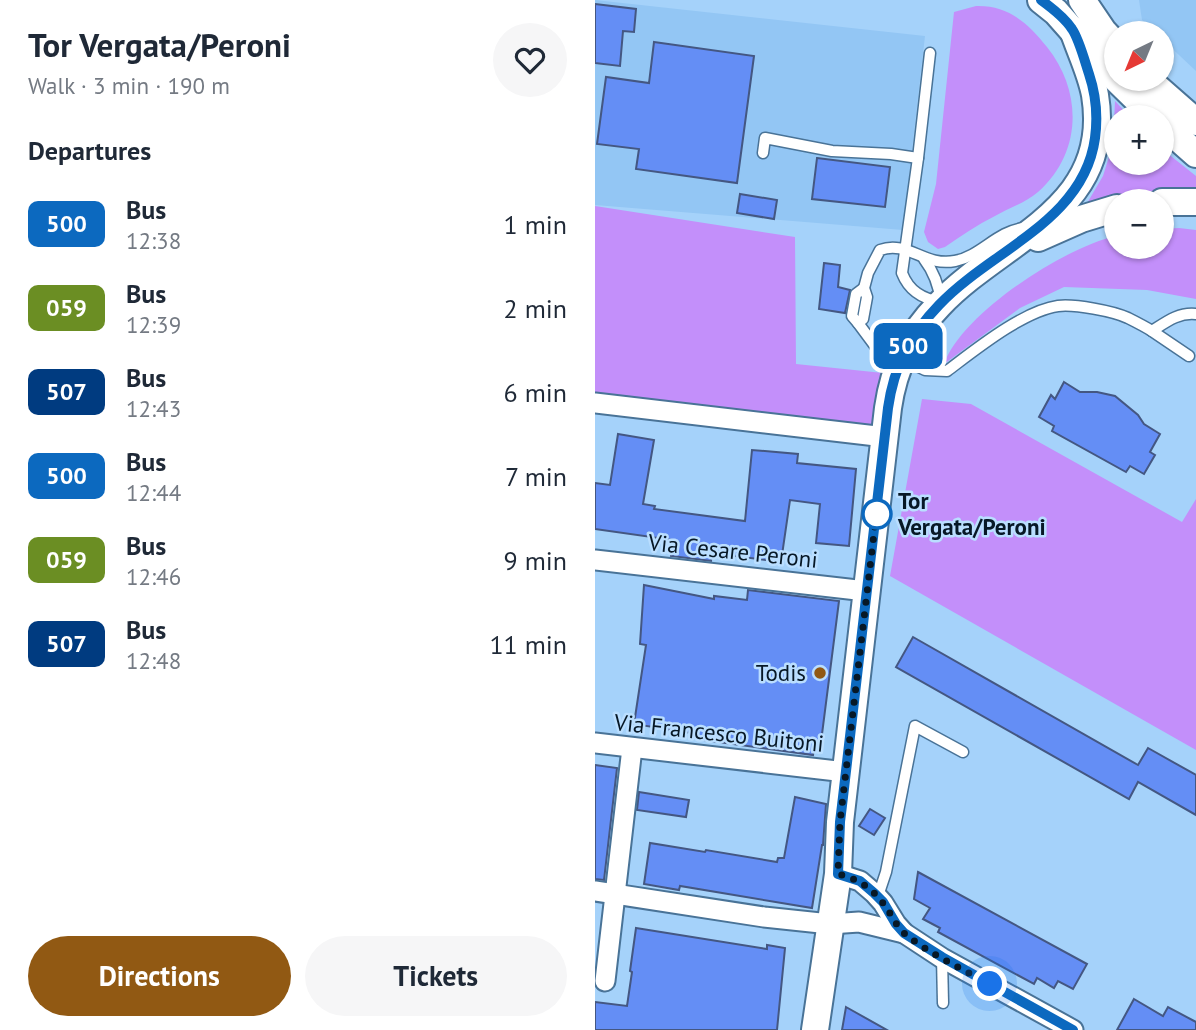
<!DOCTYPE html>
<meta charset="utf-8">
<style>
:root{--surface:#fff;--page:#f6f6f7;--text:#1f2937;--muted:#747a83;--accent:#915913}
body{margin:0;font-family:"PT Sans",sans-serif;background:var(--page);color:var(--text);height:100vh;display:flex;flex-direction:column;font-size:26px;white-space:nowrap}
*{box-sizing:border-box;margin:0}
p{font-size:23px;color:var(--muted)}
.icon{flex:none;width:38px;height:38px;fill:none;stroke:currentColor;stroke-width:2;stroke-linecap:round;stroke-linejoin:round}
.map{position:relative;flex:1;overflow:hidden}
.sheet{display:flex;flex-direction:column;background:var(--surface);width:595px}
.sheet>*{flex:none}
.badge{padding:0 14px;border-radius:10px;font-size:24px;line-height:46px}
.needle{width:46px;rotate:223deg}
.tools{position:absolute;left:509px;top:21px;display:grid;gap:14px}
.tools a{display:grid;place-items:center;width:70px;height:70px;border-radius:50%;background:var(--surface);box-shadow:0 2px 5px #0004;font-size:35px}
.you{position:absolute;width:35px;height:35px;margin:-18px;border:5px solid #fff;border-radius:50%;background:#1a73e8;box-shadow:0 0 0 10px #1a73e833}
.map>.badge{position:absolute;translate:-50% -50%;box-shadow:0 0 0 4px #fff}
h2{padding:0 28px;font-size:26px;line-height:63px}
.round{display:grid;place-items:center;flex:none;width:74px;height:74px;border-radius:37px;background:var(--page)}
.summary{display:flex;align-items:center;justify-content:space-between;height:119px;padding:0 28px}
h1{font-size:33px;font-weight:700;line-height:52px}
.action{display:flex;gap:14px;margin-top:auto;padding:14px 28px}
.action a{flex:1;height:80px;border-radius:42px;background:var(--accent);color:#fff;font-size:28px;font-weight:700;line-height:80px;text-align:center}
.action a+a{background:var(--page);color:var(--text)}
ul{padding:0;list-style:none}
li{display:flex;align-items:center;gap:21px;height:84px;padding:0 28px}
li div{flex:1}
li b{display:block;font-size:26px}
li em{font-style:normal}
li .badge{min-width:77px;font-weight:700;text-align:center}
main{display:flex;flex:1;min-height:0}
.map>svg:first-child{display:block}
</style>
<main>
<section class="sheet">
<div class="summary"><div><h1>Tor Vergata/Peroni</h1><p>Walk · 3 min · 190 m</p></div><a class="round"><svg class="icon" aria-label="heart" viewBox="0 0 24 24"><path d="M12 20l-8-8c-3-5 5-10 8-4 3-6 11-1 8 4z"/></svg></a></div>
<h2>Departures</h2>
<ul>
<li><span class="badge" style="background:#0c69bf;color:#fff">500</span><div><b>Bus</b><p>12:38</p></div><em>1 min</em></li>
<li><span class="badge" style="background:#6b8e23;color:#fff">059</span><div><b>Bus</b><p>12:39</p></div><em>2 min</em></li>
<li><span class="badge" style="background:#003b80;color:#fff">507</span><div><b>Bus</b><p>12:43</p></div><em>6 min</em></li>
<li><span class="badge" style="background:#0c69bf;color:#fff">500</span><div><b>Bus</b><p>12:44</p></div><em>7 min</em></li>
<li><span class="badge" style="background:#6b8e23;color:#fff">059</span><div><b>Bus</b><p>12:46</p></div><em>9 min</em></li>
<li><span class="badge" style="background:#003b80;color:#fff">507</span><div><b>Bus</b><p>12:48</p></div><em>11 min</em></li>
</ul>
<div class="action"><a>Directions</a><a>Tickets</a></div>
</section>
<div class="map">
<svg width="601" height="1030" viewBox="0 0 601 1030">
<rect width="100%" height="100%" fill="#a5d2fa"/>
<g fill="#93c6f4">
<path d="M0 0 330 36 308 230 0 205Z"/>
<path d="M544 0H601V71L567 39V33H561L547 20Z"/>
</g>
<g fill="#c38ffa">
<path d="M381 6C413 5 433 23 452 47 488 92 487 153 443 192 430 203 414 208 400 216 382 225 366 236 350 247L343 249 333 242 329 232 341 184 359 12Z"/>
<path d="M520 101 535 117H522V163H567V149L601 176V193H555L531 196 491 205 508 176 518 144Z"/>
<path d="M0 206 200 237 201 364 288 373 280 429 0 396Z"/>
<path d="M584 228 601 230V299L552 290 469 287 425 308 349 364C367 313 470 247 521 236L522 247H567V229Z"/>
<path d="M327 399 376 404 587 522 601 499V750L295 576Z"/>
</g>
<g fill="#648ef5" stroke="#445782" stroke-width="2">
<path d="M0 4 41 9 39 32 28 31 25 66 0 63Z"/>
<path d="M59 42 159 56 142 183 41 169 44 149 2 144 11 77 54 83Z"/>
<path d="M222 158 295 167 290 207 217 199Z"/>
<path d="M145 194 182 200 179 219 142 213Z"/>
<path d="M229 263 245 265 243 287 255 290 250 313 224 309Z"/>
<path d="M469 382 485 392H502L520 396 543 415 549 424 565 434 555 452 560 455 549 474 535 466 531 472 457 431 459 426 444 417 456 395 460 399Z"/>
<path d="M23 434 59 440 48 504 60 506 59 509 150 521 157 450 203 454 202 463 261 469 254 546 221 543 225 504 195 500 186 562 117 553 116 561 76 556 78 540 0 529V483L15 485Z"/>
<path d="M49 585 119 599V596L152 600 153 590 244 601 226 742 220 741 218 755 101 739 102 734 39 724 51 645 45 644Z"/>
<path d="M318 637 543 765 553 748 601 775V815L543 782 534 799 301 667Z"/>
<path d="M0 765 22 768 9 880 0 879Z"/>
<path d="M44 792 94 800 91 817 42 810Z"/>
<path d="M200 797 231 804 228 845H227L217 908 85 886 84 890 49 884 55 843 110 852 111 850 182 862 183 858H189Z"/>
<path d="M275 809 290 818 279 835 264 826Z"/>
<path d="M323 872 492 964 478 989 463 981 459 988 442 978 439 984 343 932 345 928 328 919 335 908 319 899Z"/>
<path d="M41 928 172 949V945L190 948 182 1030H0V1002L32 1006 37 972 35 971Z"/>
<path d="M539 999 568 1016 573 1007 601 1022V1030H522Z"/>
<path d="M251 1007 292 1030H247Z"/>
</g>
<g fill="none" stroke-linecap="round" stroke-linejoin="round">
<defs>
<g id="lane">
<path d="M168 153 170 138 237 151 296 154 323 158"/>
<path d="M329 259C339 272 344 286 346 302 327 299 314 291 307 273L323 158 335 53"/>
<path d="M263 323 257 316 261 294 269 288"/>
<path d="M557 331 594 356"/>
<path d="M309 360 330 370 352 371C380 350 428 311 463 306 480 304 518 311 533 318 541 322 549 326 557 331 571 322 584 312 601 314"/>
<path d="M296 372 292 362 263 323 268 319 272 297 269 288 273 273 285 250C313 240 329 267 360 261 386 256 402 231 429 228"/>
<path d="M283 896 291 872 320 726 368 752"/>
<path d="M347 958 348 1003"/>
</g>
<g id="street">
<path d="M0 403 290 437"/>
<path d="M0 560 271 591"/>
<path d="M0 743 242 771"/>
<path d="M243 874 265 881 279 893 288 903 301 924 309 933 347 958 478 1030"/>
<path d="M0 891 169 917 235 924 264 922 309 933"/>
<path d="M10 981 37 748"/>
</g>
<g id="secondary">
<path d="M446 0 461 12 515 73 560 117"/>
<path d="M487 0 508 31 522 46"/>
<path d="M552 79 601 122"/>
<path d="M567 124 601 154"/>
<path d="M567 202H601"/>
<path d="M443 238 486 219 522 208"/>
<path d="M220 1030 243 874 245 822 293 408C299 366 315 335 344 305 407 238 519 210 500 95 496 73 485 51 478 30"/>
</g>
</defs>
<use href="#lane" stroke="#497397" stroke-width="13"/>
<use href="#street" stroke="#497397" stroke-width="23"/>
<use href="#secondary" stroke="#497397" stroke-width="30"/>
<use href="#lane" stroke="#fff" stroke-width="10"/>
<use href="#street" stroke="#fff" stroke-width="19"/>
<use href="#secondary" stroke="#fff" stroke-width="26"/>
</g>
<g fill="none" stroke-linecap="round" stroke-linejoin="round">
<defs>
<path id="line" d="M446 0C457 8 470 18 477 29 484 39 490 62 494 74 501 95 503 116 500 138 489 221 396 250 344 305 315 335 299 366 293 408L248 797 245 822 243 874 265 881 279 893 288 902 301 924 309 933 347 957 478 1030"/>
</defs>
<use href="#line" stroke="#fff" stroke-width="16"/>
<use href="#line" stroke="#0c69bf" stroke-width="10"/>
<path stroke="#071826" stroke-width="7" stroke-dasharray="0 12.6" d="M282 514V508L245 822 243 874C262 879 276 887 288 903 296 913 300 925 310 934 335 954 367 969 395 984"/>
</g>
<circle fill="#fff" stroke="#0c69bf" stroke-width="3.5" cx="282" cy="514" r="14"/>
<circle fill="#915913" stroke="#badeff" stroke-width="2.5" cx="225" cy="673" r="7"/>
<g text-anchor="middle" stroke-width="5" stroke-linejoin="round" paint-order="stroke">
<g font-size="23" font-weight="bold" fill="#071826" stroke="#badeff" text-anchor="start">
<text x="303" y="509">Tor<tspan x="303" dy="26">Vergata/Peroni</tspan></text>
</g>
<g font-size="23" fill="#071826" stroke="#badeff">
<text transform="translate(138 551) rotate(6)" y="8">Via Cesare Peroni</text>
<text transform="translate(124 733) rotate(6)" y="8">Via Francesco Buitoni</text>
</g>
<g font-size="23" fill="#071826" stroke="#badeff" text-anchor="end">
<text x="211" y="681">Todis</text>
</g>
</g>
</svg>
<div class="tools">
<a><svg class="needle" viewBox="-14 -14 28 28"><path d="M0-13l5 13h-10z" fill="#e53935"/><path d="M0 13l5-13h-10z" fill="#747a83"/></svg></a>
<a>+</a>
<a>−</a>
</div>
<div class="you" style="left:395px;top:984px"></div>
<b class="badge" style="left:313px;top:346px;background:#0c69bf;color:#fff">500</b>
</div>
</main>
